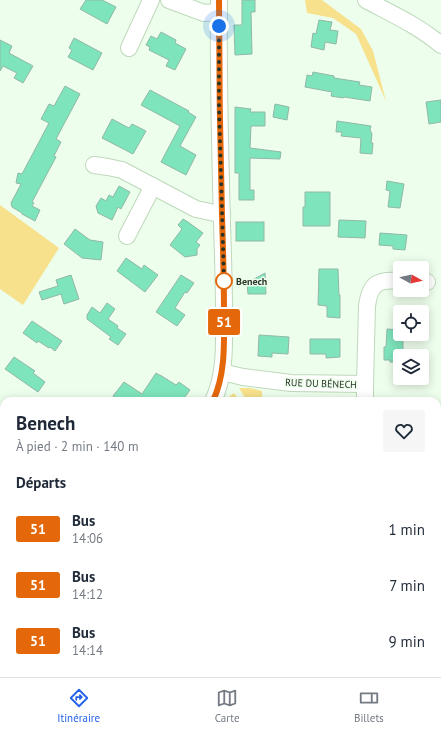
<!DOCTYPE html>
<html lang="fr">
<meta charset="utf-8">
<style>
:root{--surface:#fff;--page:#f6f6f7;--text:#1f2937;--muted:#747a83;--line:#e0e1e3;--accent:#2563eb}
body{margin:0;font-family:"PT Sans",sans-serif;background:var(--page);color:var(--text);height:100vh;display:flex;flex-direction:column;font-size:15px;white-space:nowrap}
*{box-sizing:border-box;margin:0}
p{font-size:13px;color:var(--muted)}
.icon{flex:none;width:22px;height:22px;fill:none;stroke:currentColor;stroke-width:2;stroke-linecap:round;stroke-linejoin:round}
.map{position:relative;flex:1;overflow:hidden}
.drawer{position:absolute;left:0px;top:397px;width:441px;height:280px;display:flex;flex-direction:column;background:var(--surface);border-radius:12px 12px 0 0;box-shadow:0 2px 10px #0003}
.drawer>*{flex:none}
.badge{padding:0 8px;border-radius:3px;font-size:14px;line-height:26px}
.needle{width:26px;rotate:98deg}
.fabs{position:absolute;left:393px;top:261px;display:grid;gap:8px}
.fabs a{display:grid;place-items:center;width:36px;height:36px;border-radius:4px;background:var(--surface);box-shadow:0 2px 10px #0003;font-size:20px}
.you{position:absolute;width:20px;height:20px;margin:-10px;border:3px solid #fff;border-radius:50%;background:#1a73e8;box-shadow:0 0 0 6px #1a73e833}
.map>.badge{position:absolute;translate:-50% -50%;box-shadow:0 0 0 2px #fff}
h2{padding:0 16px;font-size:15px;line-height:36px}
.round{display:grid;place-items:center;flex:none;width:42px;height:42px;border-radius:4px;background:var(--page)}
.overview{display:flex;align-items:center;justify-content:space-between;height:68px;padding:0 16px}
h1{font-size:19px;font-weight:700;line-height:30px}
ul{padding:0;list-style:none}
li{display:flex;align-items:center;gap:12px;height:56px;padding:0 16px}
li div{flex:1}
li b{display:block;font-size:15px}
li em{font-style:normal}
li .badge{min-width:44px;font-weight:700;text-align:center}
.tabs{display:flex;justify-content:space-around;align-items:center;height:56px;border-top:1px solid var(--line);background:var(--surface);font-size:11px;color:var(--muted)}
.tabs a{display:grid;justify-items:center;gap:2px}
.tabs .selected{color:var(--accent)}
.map>svg:first-child{display:block}
</style>
<div class="map">
<svg width="441" height="677" viewBox="0 0 441 677">
<rect width="100%" height="100%" fill="#eefeec"/>
<g fill="#f7e18d">
<path d="M305 0H322L361 29 373 51 386 101 356 34 333 18 307 13Z"/>
<path d="M0 205 59 248 23 305 0 289Z"/>
<path d="M239 388H250L262 391V400L257 401H247Z"/>
<path d="M234 393 240 401H225L226 399Z"/>
</g>
<g fill="#7ee4bc" stroke="#91b8a7">
<path d="M86 0H102L116 7 107 24 80 9Z"/>
<path d="M242 0H255V12H251L252 54 235 55 234 25H242Z"/>
<path d="M319 20 332 22 330 30 338 31 336 44 325 42 324 50 311 47 313 33 316 34Z"/>
<path d="M161 32 176 40 175 43 186 49 175 70 166 66 169 60 149 50 150 47 146 45 151 36 157 39Z"/>
<path d="M74 38 102 53 93 70 68 57 72 50 69 48Z"/>
<path d="M0 40 12 46 9 53 33 66 23 83 14 78 17 73 3 66 0 71Z"/>
<path d="M313 72 334 76V78L360 82 359 85 372 87 370 101 344 97 343 98 331 96 332 92 305 87 307 75 312 76Z"/>
<path d="M65 86 80 94 56 139 61 142 54 156 56 157 32 202 34 203 32 206 40 210 35 221 22 214V213L12 207 11 203 21 184 16 183 18 173 22 174 49 123 41 119 49 104 54 106Z"/>
<path d="M150 90 189 111 188 112 196 117 180 146 196 155 186 175 161 162 180 126 141 105Z"/>
<path d="M441 100V122L429 124 426 102Z"/>
<path d="M275 104 289 107 287 120 273 117Z"/>
<path d="M235 107 251 109 250 112H265V126H251L250 148 281 152 280 159 250 158V190H254V200H239V173H235Z"/>
<path d="M112 119 129 128 132 124 146 131 133 154 102 138Z"/>
<path d="M337 121 371 126 370 130 372 134 371 143H373L372 154 360 153 361 138 341 136 342 132H336Z"/>
<path d="M387 181 404 184 400 208 388 207 390 191 386 190Z"/>
<path d="M119 186 130 192 121 209 118 207 112 220 98 213 96 206 101 198 106 201 109 195 113 197Z"/>
<path d="M305 192H330V226H303V207H305Z"/>
<path d="M183 219 188 222 203 233 196 242 200 245 197 249V255L185 257 170 245 182 229 178 225Z"/>
<path d="M339 220 366 221 365 238 338 237Z"/>
<rect x="236" y="222" width="28" height="19"/>
<path d="M75 229 90 240 103 242 101 260 82 258 64 244Z"/>
<path d="M380 233 407 235 405 250 393 249V246L379 245Z"/>
<path d="M126 258 142 269 144 265 158 275 145 292 117 271Z"/>
<path d="M319 269H338L339 295H340V318L327 317V306L318 305Z"/>
<path d="M265 273 266 294H248L247 283Z"/>
<path d="M71 275 79 299 64 304 61 294 42 300 39 292 58 286 56 280Z"/>
<path d="M181 275 194 283 187 293 185 292 175 308 185 315 177 326 156 312Z"/>
<path d="M107 303 115 309 108 319 118 326 117 328 126 334 118 345 109 339 111 337 87 319V315L92 307 100 313Z"/>
<path d="M32 321 62 341 55 351 50 347 49 348 38 341 37 343 23 333Z"/>
<path d="M387 329 400 330V334H403V356H400V362H390V360H384V347H386Z"/>
<path d="M259 335 289 337 288 354 272 353V357L258 356Z"/>
<path d="M310 339H340V357L326 358V354H310Z"/>
<path d="M14 357 35 371 33 373 45 382 38 392 5 369Z"/>
<path d="M156 373 159 375H160L176 385 179 382 190 390 182 401H120L113 396 124 382 142 394Z"/>
</g>
<g fill="none" stroke-linecap="round" stroke-linejoin="round">
<defs>
<g id="minor">
<path d="M169 0 204 13 219 12"/>
<path d="M366 0C392 14 419 26 441 45"/>
<path d="M129 48 151 0"/>
<path d="M94 165 108 167 122 170 196 209 215 213H222"/>
<path d="M127 236 153 186"/>
<path d="M422 282H427"/>
<path d="M222 372 243 377 291 383 365 384 367 306C370 283 378 279 400 281"/>
<path d="M213 401C226 374 224 343 224 315 224 284 223 254 222 224 220 149 218 75 219 0"/>
<path d="M365 401V384"/>
<path d="M0 439 4 442"/>
<path d="M0 486 4 480"/>
<path d="M0 529 4 532"/>
<path d="M216 673 223 677"/>
<path d="M0 676 2 677"/>
<path d="M57 677 59 673"/>
</g>
</defs>
<use href="#minor" stroke="#bed9bb" stroke-width="18"/>
<use href="#minor" stroke="#fff" stroke-width="16"/>
</g>
<g fill="none" stroke-linecap="round" stroke-linejoin="round">
<defs>
<path id="line" d="M213 401C226 373 224 341 224 312 224 279 223 247 222 215 220 143 219 72 219 0"/>
</defs>
<use href="#line" stroke="#fff" stroke-width="9"/>
<use href="#line" stroke="#e46809" stroke-width="6"/>
<path stroke="#293328" stroke-width="4" stroke-dasharray="0 7.2" d="M219 26V106L224 281"/>
</g>
<circle fill="#fff" stroke="#e46809" stroke-width="2" cx="224" cy="281" r="8"/>
<g text-anchor="middle" stroke-width="3" stroke-linejoin="round" paint-order="stroke">
<g font-size="10" font-weight="bold" fill="#293328" stroke="#eefeec" text-anchor="start">
<text x="236" y="285">Benech</text>
</g>
<g font-size="10" fill="#293328" stroke="#eefeec">
<text transform="translate(321 383) rotate(2)" y="4">RUE DU BÉNECH</text>
</g>
</g>
</svg>
<div class="fabs">
<a><svg class="needle" viewBox="-14 -14 28 28"><path d="M0-13l5 13h-10z" fill="#e53935"/><path d="M0 13l5-13h-10z" fill="#747a83"/></svg></a>
<a><svg class="icon" aria-label="locate" viewBox="0 0 24 24"><circle cx="12" cy="12" r="6"/><path d="M12 2v4M12 18v4M2 12h4M18 12h4"/></svg></a>
<a><svg class="icon" aria-label="layers" viewBox="0 0 24 24"><path d="M12 4l9 5-9 5-9-5zM3 14l9 5 9-5"/></svg></a>
</div>
<div class="you" style="left:219px;top:26px"></div>
<b class="badge" style="left:224px;top:322px;background:#e46809;color:#fff">51</b>
<section class="drawer">
<div class="overview"><div><h1>Benech</h1><p>À pied · 2 min · 140 m</p></div><a class="round"><svg class="icon" aria-label="heart" viewBox="0 0 24 24"><path d="M12 20l-8-8c-3-5 5-10 8-4 3-6 11-1 8 4z"/></svg></a></div>
<h2>Départs</h2>
<ul>
<li><span class="badge" style="background:#e46809;color:#fff">51</span><div><b>Bus</b><p>14:06</p></div><em>1 min</em></li>
<li><span class="badge" style="background:#e46809;color:#fff">51</span><div><b>Bus</b><p>14:12</p></div><em>7 min</em></li>
<li><span class="badge" style="background:#e46809;color:#fff">51</span><div><b>Bus</b><p>14:14</p></div><em>9 min</em></li>
</ul>
</section>
</div>
<nav class="tabs">
<a class="selected"><svg class="icon" aria-label="directions" viewBox="0 0 24 24"><path d="M12 3l9 9-9 9-9-9zM9 14v-3h6M13 9l2 2-2 2"/></svg>Itinéraire</a>
<a><svg class="icon" aria-label="map" viewBox="0 0 24 24"><path d="M3 6l6-2 6 2 6-2v14l-6 2-6-2-6 2zM9 4v14M15 6v14"/></svg>Carte</a>
<a><svg class="icon" aria-label="tickets" viewBox="0 0 24 24"><path d="M3 7h18v10H3zM15 7v10"/></svg>Billets</a>
</nav>
